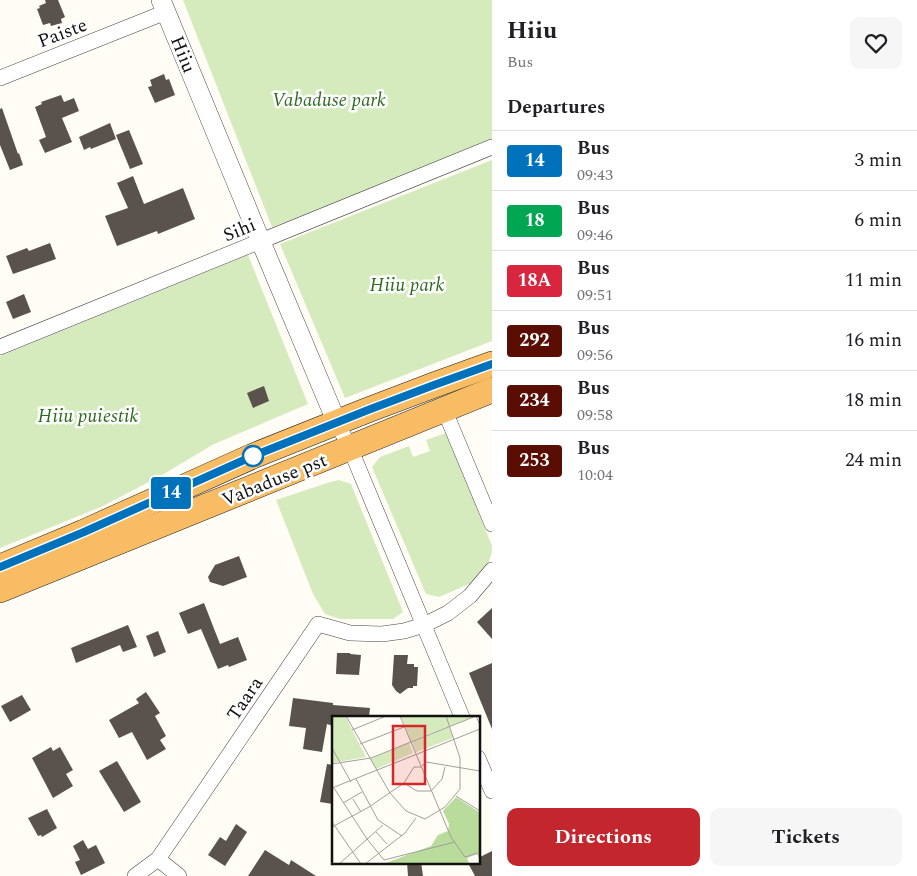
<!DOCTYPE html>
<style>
:root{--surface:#fff;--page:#f6f6f6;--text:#202124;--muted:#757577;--line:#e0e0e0;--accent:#c4262e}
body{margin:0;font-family:Spectral,serif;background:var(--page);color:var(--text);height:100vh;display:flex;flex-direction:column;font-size:19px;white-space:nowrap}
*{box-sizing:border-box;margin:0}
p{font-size:16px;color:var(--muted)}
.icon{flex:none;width:28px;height:28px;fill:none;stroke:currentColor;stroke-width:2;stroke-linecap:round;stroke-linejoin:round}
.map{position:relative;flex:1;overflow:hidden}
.panel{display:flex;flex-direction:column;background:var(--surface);width:425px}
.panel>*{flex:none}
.badge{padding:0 10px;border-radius:4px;font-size:18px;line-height:32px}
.map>.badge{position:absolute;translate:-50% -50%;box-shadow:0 0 0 2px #fff}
h2{padding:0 15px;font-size:19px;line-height:45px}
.round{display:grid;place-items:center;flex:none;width:52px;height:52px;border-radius:10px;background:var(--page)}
.head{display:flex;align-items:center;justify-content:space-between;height:85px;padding:0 15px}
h1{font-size:24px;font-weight:700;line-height:38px}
.action{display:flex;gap:10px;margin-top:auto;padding:10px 15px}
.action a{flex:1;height:58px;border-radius:10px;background:var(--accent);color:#fff;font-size:20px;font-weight:700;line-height:58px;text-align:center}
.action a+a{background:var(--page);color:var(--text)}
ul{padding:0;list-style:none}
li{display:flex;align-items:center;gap:15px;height:60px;padding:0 15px;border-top:1px solid var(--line)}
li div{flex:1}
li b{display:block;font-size:19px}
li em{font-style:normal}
li .badge{min-width:55px;font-weight:700;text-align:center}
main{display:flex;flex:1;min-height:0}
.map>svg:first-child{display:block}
</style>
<main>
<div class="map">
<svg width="492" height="876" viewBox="0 0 492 876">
<rect width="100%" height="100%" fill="#fffdf5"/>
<g fill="#d5ebbd">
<path d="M183 0H492V142L272 227Z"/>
<path d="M492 160V341L345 398 280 244Z"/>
<path d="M248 255 308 404 212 445 164 474 103 506 0 548V356Z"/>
<path d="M446 433 492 546V552L487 567 474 582 439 597 426 594 372 467 380 457 409 446 413 457 430 451 426 440Z"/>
<path d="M339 480 351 484 403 612 393 619H340L325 614 313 594 276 500 327 483Z"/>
</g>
<g fill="#5a524d">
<path d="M45 0H58L65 17 61 19 62 23 51 26 50 23 43 25 37 9 40 8 39 6 46 3Z"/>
<path d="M164 74 166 80 169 79 175 95 155 103 148 87 152 86 150 80Z"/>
<path d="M61 95 64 102 74 98 79 111 62 118 72 142 45 153 39 140 46 137 35 107 42 104 41 102Z"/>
<path d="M2 108 18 154 19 153 23 165 10 170 0 145V109Z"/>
<path d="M110 123 116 139 91 149 90 147 84 150 79 137Z"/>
<path d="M129 130 143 164 130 169 116 135Z"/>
<path d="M133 176 144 204 183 188 195 219 158 234 157 231 117 246 105 216 128 208 117 183Z"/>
<path d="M50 243 56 259 13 274 6 256 27 248 29 251Z"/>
<path d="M24 294 31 312 13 319 6 302Z"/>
<path d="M264 386 269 401 253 408 247 393Z"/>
<path d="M239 556 247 577 223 586 210 582 208 577 215 565Z"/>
<path d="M204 603 220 644 238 637 247 660 229 667 228 665 218 669 201 629 188 634 179 613Z"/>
<path d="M492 608V639L477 622Z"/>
<path d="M128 625 137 647 123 652 120 645 76 663 71 648Z"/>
<path d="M158 631 166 652 154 657 146 636Z"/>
<path d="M337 653H350V654L361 655 359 675 336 674Z"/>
<path d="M394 655H408L407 664H414V667H418L417 686H413V688H408L400 694 396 691 392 685Z"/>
<path d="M492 663V729L469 673Z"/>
<path d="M146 692 160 713 155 716 166 736 160 740 166 749 147 760 132 732 119 738 109 720 139 703 136 699Z"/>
<path d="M22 695 31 710 10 722 1 706Z"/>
<path d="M293 698 333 703V705L370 708 369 717H333V726L327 724 322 752 303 749 306 728 289 726Z"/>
<path d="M51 747 53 751 60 747 73 770 66 774 73 786 53 798 32 758Z"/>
<path d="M117 761 141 802 124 812 99 771Z"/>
<path d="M327 764 333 765V804L320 802Z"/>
<path d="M47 809 57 828 42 837 41 835 38 836 28 818Z"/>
<path d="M236 824 247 832 225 866 208 855 220 837 226 841Z"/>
<path d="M83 840 88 849 96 845 105 863 81 875 75 862 80 860 73 846Z"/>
<path d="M265 850 289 865 291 860 316 876H248Z"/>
<path d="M492 851V876H475L468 863 478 862V858Z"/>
<path d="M407 862H421L423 876H408Z"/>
</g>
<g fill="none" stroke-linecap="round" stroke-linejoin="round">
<defs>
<g id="minor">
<path d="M0 78 166 12"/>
<path d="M0 347 492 147"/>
<path d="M444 409 492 524"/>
<path d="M337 423 350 448 462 717"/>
<path d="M478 758 492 791"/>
<path d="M158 859 179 876"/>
<path d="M135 876 158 859 318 624 350 633 382 634 404 631 424 625 448 613 470 596 492 570"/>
</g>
<path id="tertiary" d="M161 0 261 242 337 423"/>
<g id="trunk">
<path d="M0 567 84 532 253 456 368 410 434 385 492 364"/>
<path d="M0 590 492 390"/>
</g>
</defs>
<use href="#minor" stroke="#444" stroke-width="16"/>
<use href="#tertiary" stroke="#444" stroke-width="20"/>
<use href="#trunk" stroke="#222" stroke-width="26"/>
<use href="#minor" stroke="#fff" stroke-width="15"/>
<use href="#tertiary" stroke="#fff" stroke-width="19"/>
<use href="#trunk" stroke="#f7bc64" stroke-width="25"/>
</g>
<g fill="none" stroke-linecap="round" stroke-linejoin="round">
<defs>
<path id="line" d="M0 567 84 532 253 456 368 410 434 385 492 364"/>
</defs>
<use href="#line" stroke="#fff" stroke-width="11"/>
<use href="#line" stroke="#0072bc" stroke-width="8"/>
</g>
<circle fill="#fff" stroke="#0072bc" stroke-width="2.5" cx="253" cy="456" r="10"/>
<g text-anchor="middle" stroke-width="5" stroke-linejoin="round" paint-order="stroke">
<g font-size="19" fill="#111" stroke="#fff">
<text transform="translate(62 32) rotate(-21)" y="7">Paiste</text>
<text transform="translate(184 54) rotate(68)" y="7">Hiiu</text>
<text transform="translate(239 229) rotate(-22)" y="7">Sihi</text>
<text transform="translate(274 479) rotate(-22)" y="7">Vabaduse pst</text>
<text transform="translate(244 698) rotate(-56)" y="7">Taara</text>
</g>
<g font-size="19" font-style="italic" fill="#2f6b1f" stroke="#fff">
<text x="329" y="106">Vabaduse park</text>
<text x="407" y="291">Hiiu park</text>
<text x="88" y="422">Hiiu puiestik</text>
</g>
</g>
<g transform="translate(332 716)">
<rect width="148" height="148" fill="#fffdf5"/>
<path d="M0 0H13L34 41 0 47ZM69 0H144L79 25ZM117 11 121 22 84 36 80 26ZM77 27 81 37 44 53 38 43Z" fill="#d5ebbd"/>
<path d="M124 81 147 96V142L145 138 135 142 137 147 51 148 99 130 106 119 116 115 117 108 111 95Z" fill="#b9dc9c"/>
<path fill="none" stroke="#a09f9a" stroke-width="1" d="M14 0 58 77 74 95 93 103 113 91 128 73V42L114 0M68 0 119 121 133 141 146 137M20 14 54 0M28 28 72 11M0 32 19 66M94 46 148 55M0 48 39 42 144 0 148 9M24 63 46 104 70 120M72 67 85 75H99L110 63 113 51M0 72 148 13M2 72 35 123 52 144 123 126M124 80 148 95M21 83 29 96M11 87 30 76M0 106 29 148M0 111 37 91 72 67 82 51H89L94 46M44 116 55 128M7 148 51 109M33 148 73 117 84 102"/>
<path fill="#d62828" fill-opacity="0.15" stroke="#d62828" stroke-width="2.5" d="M61 10H93V68H61Z"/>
<rect width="148" height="148" fill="none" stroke="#111" stroke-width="2.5"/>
</g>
</svg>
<b class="badge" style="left:171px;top:493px;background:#0072bc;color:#fff">14</b>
</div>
<section class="panel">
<div class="head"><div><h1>Hiiu</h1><p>Bus</p></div><a class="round"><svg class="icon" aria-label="heart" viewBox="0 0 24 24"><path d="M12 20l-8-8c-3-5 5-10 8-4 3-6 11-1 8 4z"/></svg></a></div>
<h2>Departures</h2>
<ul>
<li><span class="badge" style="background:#0072bc;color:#fff">14</span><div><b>Bus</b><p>09:43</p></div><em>3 min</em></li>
<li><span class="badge" style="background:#00a651;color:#fff">18</span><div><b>Bus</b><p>09:46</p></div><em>6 min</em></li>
<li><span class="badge" style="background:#d7263d;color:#fff">18A</span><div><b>Bus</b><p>09:51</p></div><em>11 min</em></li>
<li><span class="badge" style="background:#5a0e03;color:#fff">292</span><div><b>Bus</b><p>09:56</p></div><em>16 min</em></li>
<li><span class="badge" style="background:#5a0e03;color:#fff">234</span><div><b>Bus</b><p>09:58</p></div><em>18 min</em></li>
<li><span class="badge" style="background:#5a0e03;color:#fff">253</span><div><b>Bus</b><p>10:04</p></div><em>24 min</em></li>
</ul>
<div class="action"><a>Directions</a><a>Tickets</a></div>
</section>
</main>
